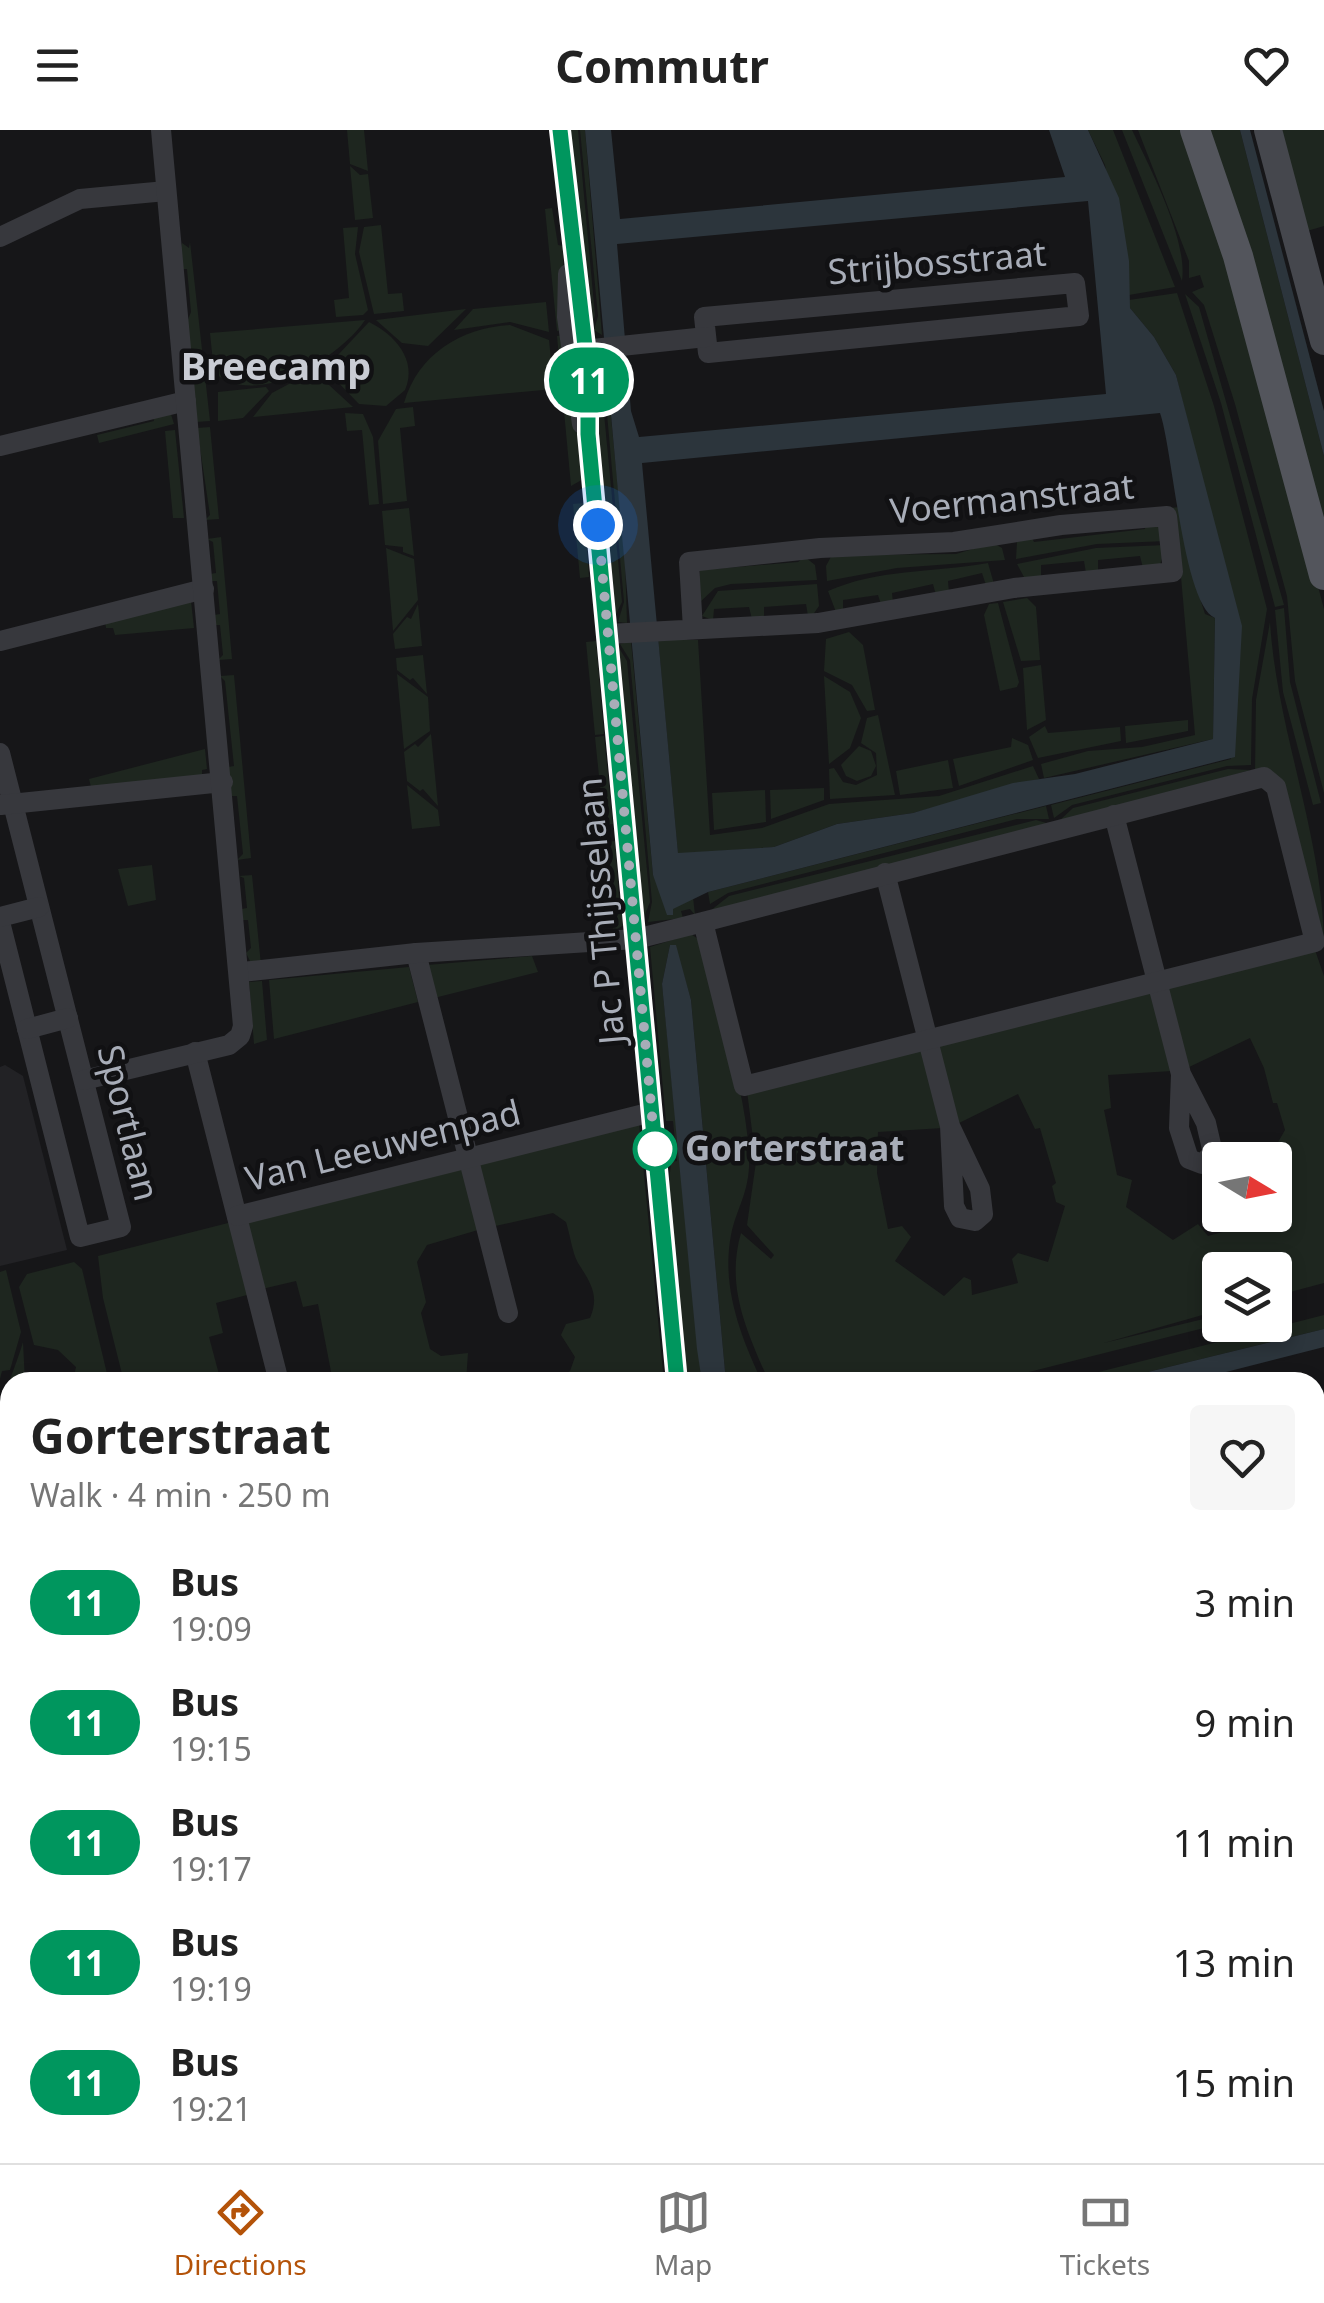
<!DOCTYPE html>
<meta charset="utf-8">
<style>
:root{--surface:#fff;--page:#f6f6f6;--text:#222;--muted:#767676;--line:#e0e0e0;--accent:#b45309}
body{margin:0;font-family:"Noto Sans",sans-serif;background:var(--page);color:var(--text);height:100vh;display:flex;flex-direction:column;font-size:38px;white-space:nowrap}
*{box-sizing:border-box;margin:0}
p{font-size:32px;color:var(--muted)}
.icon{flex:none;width:55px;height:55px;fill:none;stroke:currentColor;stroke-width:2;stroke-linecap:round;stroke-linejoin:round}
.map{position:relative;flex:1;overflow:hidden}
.sheet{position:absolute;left:0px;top:1242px;width:1325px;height:792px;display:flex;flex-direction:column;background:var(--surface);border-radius:30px 30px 0 0;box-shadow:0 5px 15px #0003}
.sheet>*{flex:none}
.badge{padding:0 20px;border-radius:32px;font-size:35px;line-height:65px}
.needle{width:65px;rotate:100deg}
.buttons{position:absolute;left:1202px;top:1012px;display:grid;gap:20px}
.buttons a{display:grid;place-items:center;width:90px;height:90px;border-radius:10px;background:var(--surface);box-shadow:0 5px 15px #0003;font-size:50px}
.you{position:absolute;width:50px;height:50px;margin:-25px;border:8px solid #fff;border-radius:50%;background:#1a73e8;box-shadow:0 0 0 15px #1a73e833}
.map>.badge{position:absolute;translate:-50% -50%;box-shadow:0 0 0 5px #fff}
.round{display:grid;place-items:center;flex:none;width:105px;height:105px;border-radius:10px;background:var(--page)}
.summary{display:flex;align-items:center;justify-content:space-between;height:170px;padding:0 30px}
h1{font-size:48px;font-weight:700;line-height:75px}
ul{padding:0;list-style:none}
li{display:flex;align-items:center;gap:30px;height:120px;padding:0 30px}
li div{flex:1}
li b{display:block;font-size:38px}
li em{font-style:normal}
li .badge{min-width:110px;font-weight:700;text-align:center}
header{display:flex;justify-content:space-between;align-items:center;height:130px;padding:0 30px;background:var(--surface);font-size:45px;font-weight:700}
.dock{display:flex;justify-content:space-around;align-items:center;height:140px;border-top:2px solid var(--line);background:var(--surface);font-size:28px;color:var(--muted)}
.dock a{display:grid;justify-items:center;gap:5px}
.dock .current{color:var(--accent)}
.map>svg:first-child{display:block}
</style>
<header><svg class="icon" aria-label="menu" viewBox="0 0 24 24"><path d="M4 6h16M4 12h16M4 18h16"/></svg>Commutr<svg class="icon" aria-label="heart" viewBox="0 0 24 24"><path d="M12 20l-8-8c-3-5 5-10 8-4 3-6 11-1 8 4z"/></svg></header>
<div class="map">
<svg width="1324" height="2033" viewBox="0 0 1324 2033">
<rect width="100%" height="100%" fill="#161618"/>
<path fill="#222225" d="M5 935 23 946 67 1120 0 1136V937Z"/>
<g fill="#1e261f">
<path d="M347 0H364L368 41 350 34Z"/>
<path d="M568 0H578L595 185 592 197Z"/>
<path d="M580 0H585L602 205 594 200 598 186Z"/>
<path d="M1088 0H1113L1175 157 1129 165 1105 35Z"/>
<path d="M1122 0H1132C1150 38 1188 110 1182 151Z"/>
<path d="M1138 0H1186L1260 236 1324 479V663L1295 551 1287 466 1235 274 1204 175 1192 162 1204 157 1200 145 1189 148V131Z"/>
<path d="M1205 0H1240L1324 326V401Z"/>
<path d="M1281 0H1324V96L1307 101Z"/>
<path d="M350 36 360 45 368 44 373 88 355 90Z"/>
<path d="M552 78 558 115 563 116 564 200 557 201 545 79Z"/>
<path d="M381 95 388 164 402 163 404 181 374 184 359 122 364 97Z"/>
<path d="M358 97 355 124 368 180 363 185 336 187 334 170 349 168 343 98Z"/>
<path d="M190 112 210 291 196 292 187 192 191 182 187 139H182L180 122 182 113 189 118Z"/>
<path d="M1177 163 1214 276 1267 479 1252 569 1251 635 1227 636 1072 675 1054 688 1051 675 1231 629 1202 350 1176 245 1154 207 1130 178 1129 170Z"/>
<path d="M1185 164 1199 177 1284 475 1275 477 1221 273Z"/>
<path d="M546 172 549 202 510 192 454 200 473 179Z"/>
<path d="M466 179 428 216 402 213 376 190Z"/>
<path d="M365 190C341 227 254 281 214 242L210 203Z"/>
<path d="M369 192C394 204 418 230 405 260L386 276 359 274 333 247 338 225Z"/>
<path d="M510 195 549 210 554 259 404 273C418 224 461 198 510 195Z"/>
<path d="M565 205 585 348 571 356 557 206Z"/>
<path d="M605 226 625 429 627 493 618 492 624 472 604 251 597 232Z"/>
<path d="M596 241 601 252 622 472 614 488 594 272Z"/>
<path d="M302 247 329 255 353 277 253 287 272 263Z"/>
<path d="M266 257 269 261 243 288 218 291V262Z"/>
<path d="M413 277 415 296 400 298 407 371 383 374 378 311 396 279Z"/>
<path d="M170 281 174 294 99 313 97 305 154 291 153 285Z"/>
<path d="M345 283 363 284 373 307 379 374 369 375 362 300 347 301Z"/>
<path d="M210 297 219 389 205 390 210 385 197 298Z"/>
<path d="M175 300 184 388H173L165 301Z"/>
<path d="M584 373 589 447 580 448 573 374Z"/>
<path d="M1180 377 1190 437 1205 484 1215 488 1213 609 1044 648 1041 634 1088 621 1142 617 1195 605 1181 447 1157 379Z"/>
<path d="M409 378 414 426 403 422V417L385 415 382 381Z"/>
<path d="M1146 394 1161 398 1166 411 1097 414 1016 429 1017 412 1032 408 1034 412 1145 399Z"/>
<path d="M221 407 232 529 218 530 223 525 220 495H215L214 485 220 484 217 451H211L210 444 216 443 213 412 207 409Z"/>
<path d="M993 413 1002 418 1005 430 897 438 827 451 826 436 832 425 956 424Z"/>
<path d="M1166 415 1160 435 1143 438 1140 426 1098 430V442L1086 443 1084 431 1041 435V448L1024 447 1017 434 1096 418Z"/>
<path d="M386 418 414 429 418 470 393 501Z"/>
<path d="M805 427 815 435 817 450 731 454 715 458 698 474 700 440 798 432Z"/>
<path d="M988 433 994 454 986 455 982 443 948 451 949 463 936 465 933 454 892 463 893 474 882 477 878 465 843 470V482H836L828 461C878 439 930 443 988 433Z"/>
<path d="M817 454 819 476 812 486H808L806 474 764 477V488L752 489 749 477 714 479 713 490 702 486 718 461Z"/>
<path d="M1027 468 1036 477 1040 530 1021 531 1003 472Z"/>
<path d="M191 471 194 498 115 505 113 498H106L105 490Z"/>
<path d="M998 473 1019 552 1017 557 1000 561 984 485 989 474Z"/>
<path d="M418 474 422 516 395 519 393 504 407 487 411 489Z"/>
<path d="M1284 478 1290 552 1321 673 1313 675 1283 562 1275 480Z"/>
<path d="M1270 492C1277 602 1324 708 1324 818L1281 651 1272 641 1255 643 1256 570Z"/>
<path d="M849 502 863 515 875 580 867 581 852 555 824 541 826 509Z"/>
<path d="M686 505 687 510H698L710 705 762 698 829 674 939 666 1033 636 1039 649 913 683 837 694 774 717 678 724 658 508Z"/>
<path d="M596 511 604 604 595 605 586 512Z"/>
<path d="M631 511 653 745 673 778 693 767 695 785 690 779 681 781 683 788 648 792 652 772 630 530 620 514Z"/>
<path d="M619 518 627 531 650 772 644 787Z"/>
<path d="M423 525 427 564 413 548 410 550 397 540 396 528Z"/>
<path d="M1041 535 1046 590 1027 600 1023 538Z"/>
<path d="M397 544 428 567 430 601 404 619Z"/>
<path d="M234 545 251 728 237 730 243 724 237 666H231L228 637 234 636 225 551 220 546Z"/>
<path d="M824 546 850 562 861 588 850 618 829 634Z"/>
<path d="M878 585 895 665 830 669 829 639 834 638 843 652 856 655 877 645 876 623 861 613 867 588Z"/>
<path d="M1188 590V601L1126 613 1125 596Z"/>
<path d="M1045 596 1048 603 1120 597 1121 611 1038 628 1029 607Z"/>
<path d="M431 604 438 676 423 659 420 661 407 651 404 622 415 614 418 617Z"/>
<path d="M604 606 613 694 604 695 595 607Z"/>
<path d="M1012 608 1028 615 1033 630 959 656 953 629 1011 617Z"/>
<path d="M859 616 871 621 876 636 871 646 857 651 846 646 841 635Z"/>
<path d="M205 619 207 639 202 640V646L91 657 89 649Z"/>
<path d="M948 630 953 658 900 665 896 641Z"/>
<path d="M1228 639 1251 640 1057 693 1073 678Z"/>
<path d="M407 655 438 680 440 696 412 699Z"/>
<path d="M824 658V670L771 689 770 660Z"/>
<path d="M765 660 766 692 714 700 712 663Z"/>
<path d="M1046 676 1049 689H1017L728 763 710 774 708 762Z"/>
<path d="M1036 690 1050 694 710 781 729 766Z"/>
<path d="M615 711 620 782 625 783 626 794 613 801 605 712Z"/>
<path d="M152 735 156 770 128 776 118 739Z"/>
<path d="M252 745 261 835 251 833 246 823 251 818 248 790H243L242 779 247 778 244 748 239 746Z"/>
<path d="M691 804 698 809C716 878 745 952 749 1024 751 1061 737 1076 731 1105 721 1157 741 1207 762 1252H726L691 870 675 815H670L662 854 702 1252H686L668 1064 671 1032 677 1031 673 991H666L650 817Z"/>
<path d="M1315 820 1324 846V1153L1275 1166V1140H1220V1180L1104 1213 1220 1185V1194L989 1252H958L981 1247V1242L938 1252H769C748 1203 725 1158 741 1103L771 1129 774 1125 747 1095 756 1032 747 961 923 917 943 998 878 1002 877 1043 888 1099 902 1096 911 1107 895 1131 944 1166 964 1147 971 1150 972 1165 1018 1153 1012 1129 1018 1123 1048 1132 1065 1076 1056 1072 1052 1056 1056 1053 1040 998 1035 999 1018 964 957 994 937 914 1152 859 1172 941 1108 945 1111 978 1104 980 1117 1045 1132 1050 1126 1077 1173 1110 1198 1094 1208 1106 1241 1097 1248 1086 1275 1085 1278 1057 1292 1031 1277 1014 1285 1000 1277 973H1273L1264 938 1250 908 1187 938 1166 855Z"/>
<path d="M532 826 538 842 434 868 427 835Z"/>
<path d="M409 837 418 872 274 909 269 850Z"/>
<path d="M262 851 267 910 254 914 249 852Z"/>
<path d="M639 993 664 1252H552L570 1241 575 1227 561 1205 566 1194 590 1188C600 1165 590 1152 578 1133 572 1122 570 1104 566 1092L553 1083 491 1097 474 1031Z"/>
<path d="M461 1034 478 1100 427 1115 417 1132 426 1172 421 1183 430 1219 441 1226 468 1223 466 1252H333L318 1174 303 1177 296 1151 262 1159 244 1089Z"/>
<path d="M232 1092 251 1164 216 1173 223 1203 209 1207 221 1252H124L103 1168 98 1126Z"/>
<path d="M74 1132 82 1139 109 1252H73L76 1237 58 1220 34 1215 19 1157 27 1144Z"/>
<path d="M6 1140 21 1202 10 1240 2 1241 0 1249V1142Z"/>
<path d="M1324 1185V1199L1107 1252H1059Z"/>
<path d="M23 1212 25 1252H10V1288L0 1301C0 1267 14 1243 23 1212Z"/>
<path d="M5 1304 10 1305V1482L0 1485V1309Z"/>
<path d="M10 1550V1669L0 1629V1552Z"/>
<path d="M966 2025H1060L1075 2033H969Z"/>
<path d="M1067 2025H1163L1165 2033H1086Z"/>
</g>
<g fill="#2c353c" fill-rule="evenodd">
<path d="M585 0H611L620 89 1065 47 1049 0H1088L1119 68 1129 131 1130 178 1154 207 1176 245 1242 496 1235 627 708 762 673 779V785H667L653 745ZM1088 71 1106 264 639 307 631 281 617 114ZM1160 283C1173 320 1183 475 1215 488L1213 609 1075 644 1013 653 913 683 837 694 774 717 678 723 642 333Z"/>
<path d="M1240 0H1250L1324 281V326Z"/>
<path d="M670 815H676L691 870 726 1252H702L697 1219 662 854Z"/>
<path d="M1324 1199V1217L1187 1252H1107Z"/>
</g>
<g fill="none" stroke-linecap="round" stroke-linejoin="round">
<g stroke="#37383d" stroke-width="20">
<path d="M560 0 588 242V304L677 1252"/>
<path d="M0 107 80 69 166 61"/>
<path d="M568 144 567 187 582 294"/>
<path d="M1075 153 1079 186 708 223 704 187Z"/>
<path d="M574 221 706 207"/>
<path d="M0 316 186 271"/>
<path d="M608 504 818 493 1014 458 1173 442 1167 386 1061 395 954 412 820 418 689 432 693 499"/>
<path d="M0 511 204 459"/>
<path d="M0 623 121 1097 80 1107 0 792"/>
<path d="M1 675 223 652"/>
<path d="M1114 685 1181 944 1206 993 1213 1023 1202 1034 1189 1029 1179 998 1181 944"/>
<path d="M885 743 950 996 980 1059 983 1084 975 1091 960 1088 954 1076 950 996"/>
<path d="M0 787 39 777"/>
<path d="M416 823 508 1183"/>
<path d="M242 842 416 823 636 809 703 792 744 956 1315 812 1276 657 1264 647 703 792"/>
<path d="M27 899 68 888"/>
<path d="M195 922 279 1252"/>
<path d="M84 950 229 915 240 906 243 896 161 0"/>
<path d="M237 1086 652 982"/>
<path d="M1315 1498 1324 1496"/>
<path d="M1315 1673 1324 1687"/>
<path d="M0 1700 10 1740"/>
<path d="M1315 1742 1324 1738"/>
<path d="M0 1760 10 1758"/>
<path d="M0 1829 10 1827"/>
<path d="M0 1866 10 1905"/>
<path d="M1315 1903 1324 1926"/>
<path d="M41 2025 43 2033"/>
<path d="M596 2025 599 2033"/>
<path d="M797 2025 801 2033"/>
</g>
<path stroke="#45474d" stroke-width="28" d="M1268 0 1324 211"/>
<path stroke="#53555c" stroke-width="30" d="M1195 0 1238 126 1324 445"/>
</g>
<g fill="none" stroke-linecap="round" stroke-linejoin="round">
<defs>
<path id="line" d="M560 0 588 242V304L677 1252"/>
</defs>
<use href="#line" stroke="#fff" stroke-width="22"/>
<use href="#line" stroke="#00965e" stroke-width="15"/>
<path stroke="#a8adb8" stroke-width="10" stroke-dasharray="0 18" d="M598 395 655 1019"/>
</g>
<circle fill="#fff" stroke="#00965e" stroke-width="5" cx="655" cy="1019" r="20"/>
<g text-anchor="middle" stroke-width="9" stroke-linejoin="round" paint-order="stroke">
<g font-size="35" fill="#a8adb8" stroke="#111113">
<text transform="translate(937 133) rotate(-5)" y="12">Strijbosstraat</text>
<text transform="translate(1012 369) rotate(-6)" y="12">Voermanstraat</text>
<text transform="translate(601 781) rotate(-95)" y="12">Jac P Thijsselaan</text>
<text transform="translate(128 993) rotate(76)" y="12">Sportlaan</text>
<text transform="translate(383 1016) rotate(-14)" y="12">Van Leeuwenpad</text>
</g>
<g font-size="35" font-weight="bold" fill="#a8adb8" stroke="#111113" text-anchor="start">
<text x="685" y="1031">Gorterstraat</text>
</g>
<g font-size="38" font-weight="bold" fill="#c9ccd4" stroke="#111113">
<text x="276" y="250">Breecamp</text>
</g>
</g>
</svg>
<div class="buttons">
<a><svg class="needle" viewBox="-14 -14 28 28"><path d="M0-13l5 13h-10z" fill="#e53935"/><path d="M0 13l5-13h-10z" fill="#767676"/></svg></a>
<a><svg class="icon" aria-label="layers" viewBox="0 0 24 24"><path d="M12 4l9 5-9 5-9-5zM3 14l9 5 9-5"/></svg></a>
</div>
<div class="you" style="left:598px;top:395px"></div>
<b class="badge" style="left:589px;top:250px;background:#00965e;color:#fff">11</b>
<section class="sheet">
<div class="summary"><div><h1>Gorterstraat</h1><p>Walk · 4 min · 250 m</p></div><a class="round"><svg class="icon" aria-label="heart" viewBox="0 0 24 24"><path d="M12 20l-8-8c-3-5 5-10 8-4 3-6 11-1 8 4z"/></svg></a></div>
<ul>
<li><span class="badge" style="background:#00965e;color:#fff">11</span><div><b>Bus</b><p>19:09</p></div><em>3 min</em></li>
<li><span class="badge" style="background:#00965e;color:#fff">11</span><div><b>Bus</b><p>19:15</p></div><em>9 min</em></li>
<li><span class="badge" style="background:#00965e;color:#fff">11</span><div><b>Bus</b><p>19:17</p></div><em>11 min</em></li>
<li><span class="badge" style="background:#00965e;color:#fff">11</span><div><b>Bus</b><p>19:19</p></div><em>13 min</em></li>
<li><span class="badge" style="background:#00965e;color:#fff">11</span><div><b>Bus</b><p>19:21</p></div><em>15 min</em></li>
</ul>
</section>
</div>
<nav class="dock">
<a class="current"><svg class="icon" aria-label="directions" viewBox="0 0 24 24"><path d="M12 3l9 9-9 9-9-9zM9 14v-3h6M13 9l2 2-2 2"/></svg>Directions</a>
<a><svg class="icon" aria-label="map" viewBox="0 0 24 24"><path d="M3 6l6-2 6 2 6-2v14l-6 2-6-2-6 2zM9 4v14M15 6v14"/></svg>Map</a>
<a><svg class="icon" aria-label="tickets" viewBox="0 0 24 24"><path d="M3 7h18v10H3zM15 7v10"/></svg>Tickets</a>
</nav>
